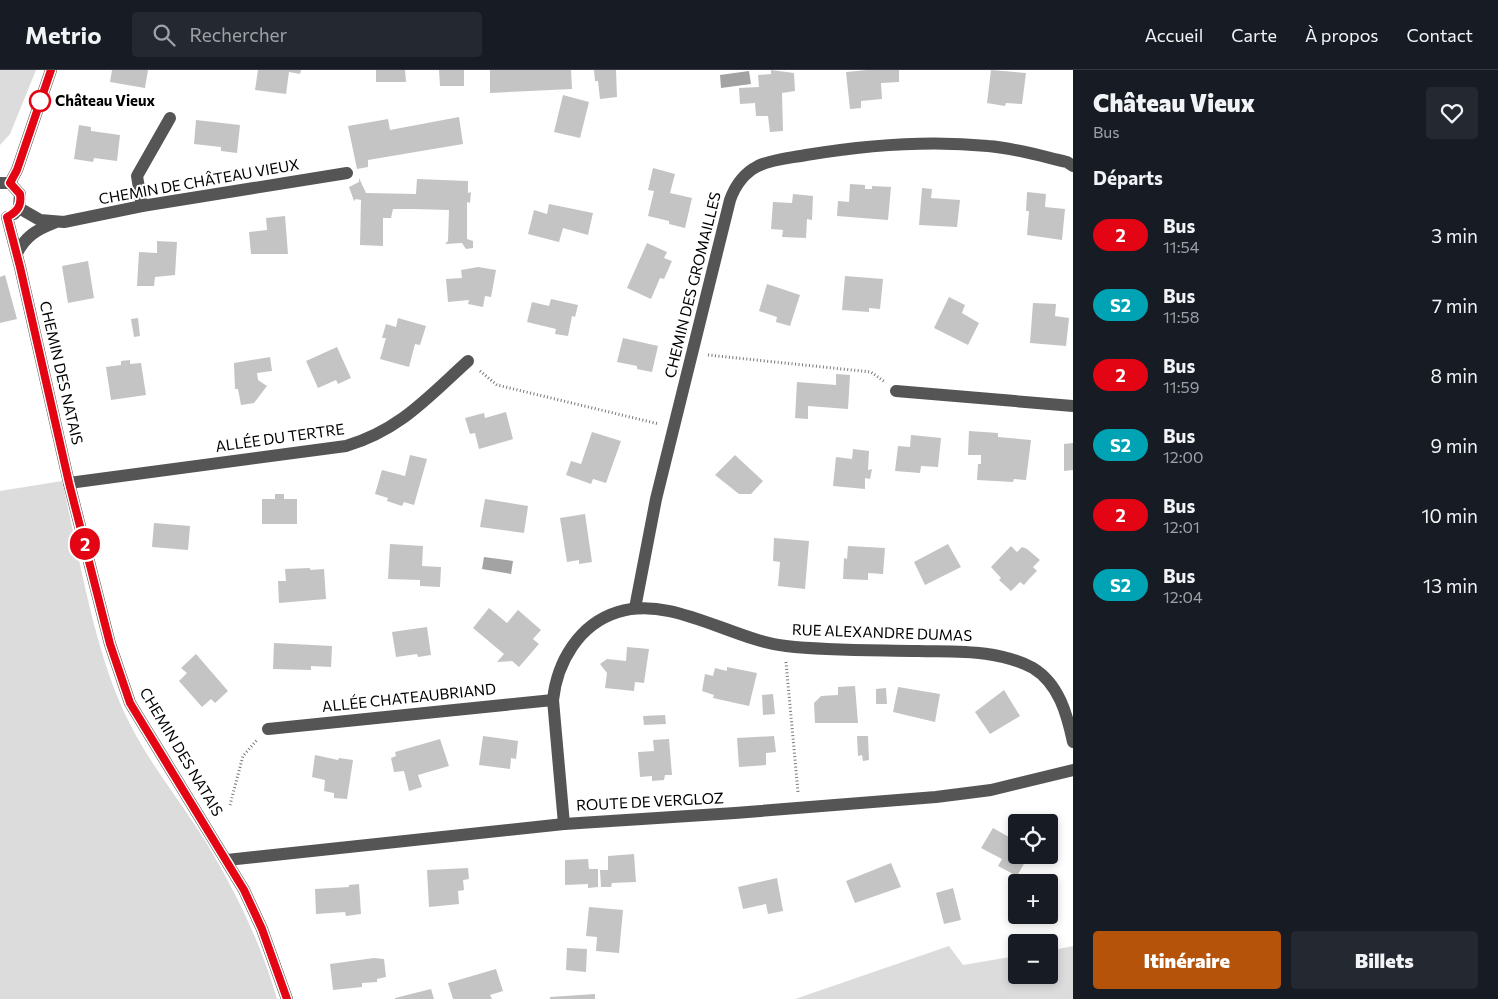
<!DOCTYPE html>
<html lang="fr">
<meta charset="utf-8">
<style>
:root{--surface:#171b24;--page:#242831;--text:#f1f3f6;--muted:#9ea1a6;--line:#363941;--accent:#b45309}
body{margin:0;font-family:Commissioner,sans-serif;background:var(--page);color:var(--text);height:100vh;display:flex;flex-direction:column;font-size:19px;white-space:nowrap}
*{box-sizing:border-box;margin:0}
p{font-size:16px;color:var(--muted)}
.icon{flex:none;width:28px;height:28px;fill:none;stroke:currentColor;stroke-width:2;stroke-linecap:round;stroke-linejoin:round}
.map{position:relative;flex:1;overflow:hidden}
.drawer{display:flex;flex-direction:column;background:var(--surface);width:425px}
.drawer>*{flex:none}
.badge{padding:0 10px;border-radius:16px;font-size:18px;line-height:32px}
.tools{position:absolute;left:1008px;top:744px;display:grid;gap:10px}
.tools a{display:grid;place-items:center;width:50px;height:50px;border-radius:5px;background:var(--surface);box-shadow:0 2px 8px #0003;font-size:25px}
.map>.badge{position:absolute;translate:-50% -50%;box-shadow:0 0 0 2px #fff}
h2{padding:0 20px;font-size:19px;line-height:45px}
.round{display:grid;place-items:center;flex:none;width:52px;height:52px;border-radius:5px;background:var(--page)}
.head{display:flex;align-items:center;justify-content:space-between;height:85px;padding:0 20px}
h1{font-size:24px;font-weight:800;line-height:38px}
.action{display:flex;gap:10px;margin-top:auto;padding:10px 20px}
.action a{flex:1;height:58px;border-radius:5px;background:var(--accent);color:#fff;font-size:20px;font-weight:800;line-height:58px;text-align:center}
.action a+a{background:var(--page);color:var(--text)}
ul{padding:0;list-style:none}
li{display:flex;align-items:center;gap:15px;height:70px;padding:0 20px}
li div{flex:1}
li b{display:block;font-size:19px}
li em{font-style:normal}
li .badge{min-width:55px;font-weight:700;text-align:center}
header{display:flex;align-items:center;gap:30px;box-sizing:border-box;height:70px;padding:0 25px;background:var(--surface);border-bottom:1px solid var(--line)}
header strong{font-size:24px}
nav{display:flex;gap:28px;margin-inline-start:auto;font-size:18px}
.search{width:350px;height:45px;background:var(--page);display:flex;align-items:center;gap:12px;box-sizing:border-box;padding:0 18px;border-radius:5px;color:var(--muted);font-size:19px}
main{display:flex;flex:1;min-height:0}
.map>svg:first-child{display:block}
</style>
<header>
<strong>Metrio</strong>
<div class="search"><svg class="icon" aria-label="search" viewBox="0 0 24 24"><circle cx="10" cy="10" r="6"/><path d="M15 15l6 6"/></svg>Rechercher</div>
<nav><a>Accueil</a><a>Carte</a><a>À propos</a><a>Contact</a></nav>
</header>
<main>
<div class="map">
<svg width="1073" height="929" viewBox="0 0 1073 929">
<rect width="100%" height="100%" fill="#fff"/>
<g fill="#dcdcdc">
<path d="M0 0H36L10 64 0 75Z"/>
<path d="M62 411C80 488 94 584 130 654 153 700 188 740 213 784 239 829 263 879 277 929H0V421Z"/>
<path d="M949 876 963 895 1016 886V905H1049V881L1073 876V929H795Z"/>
</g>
<g fill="#a3a3a3">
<path d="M749 1 751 14 721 18 720 5Z"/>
<path d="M484 487 513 491 511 504 482 499Z"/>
</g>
<g fill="#c4c4c4">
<path d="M112 0H148L145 18 110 12Z"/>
<path d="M258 0H301L300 4 289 2 286 24 255 20Z"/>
<path d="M376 0H405L406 12H376Z"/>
<path d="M439 0H464V16H440Z"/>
<path d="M490 0H571L572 19 490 23Z"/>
<path d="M594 0H616L617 27 600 29 598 11H595Z"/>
<path d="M771 0 794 3 795 21 782 23 783 61 770 62 768 46H756L755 33 740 34 739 18 759 17 758 5 771 4Z"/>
<path d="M867 0H899V12L881 13 882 29 861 31V38L850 39 846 2Z"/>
<path d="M991 0 1026 3 1022 34 1006 33 1005 36 987 33Z"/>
<path d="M563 25 589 32 580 68 554 62Z"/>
<path d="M459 47 463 74 368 90V97L357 99 348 56 388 49 390 60Z"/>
<path d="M196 50 240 55 237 83 221 81V77L194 74Z"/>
<path d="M79 55 91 57V61L120 65 117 91 94 88 93 92 74 89Z"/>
<path d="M653 98 675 104 670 123 692 128 685 158 669 154V151L648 146 654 121 648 120Z"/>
<path d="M359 108 366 123 416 124 417 109 468 111V123L471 122 470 133 467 132V169L473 171V178L466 179 462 173 445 174 448 171 449 140 414 139H393L391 148H383V176L360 175 361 130 356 129 354 131 349 117 359 112Z"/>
<path d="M850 114 865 115V119H872V116L891 117 888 150 837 146 838 131 849 132Z"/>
<path d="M922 118 932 119 931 128 960 130 957 157 919 155Z"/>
<path d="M1027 122 1046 124 1045 137 1065 139 1062 170 1027 165 1029 141H1026Z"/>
<path d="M793 124 813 126 812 150 807 149 806 168 782 167 783 160 771 159 773 132 792 133Z"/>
<path d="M549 134 593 143 588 165 563 158 559 172 528 164 534 140 547 144Z"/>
<path d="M285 146 288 184H251L249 162 267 160 266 148Z"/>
<path d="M157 171 177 172 175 205 155 207 154 216H137L139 182 157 183Z"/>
<path d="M647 173 667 182 664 188 672 191 664 209 660 208 651 229 627 218Z"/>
<path d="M88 191 94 228 68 233 62 196Z"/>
<path d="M478 197 496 200 491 227 485 226 483 237 468 234 469 230 448 232 446 209 462 208 461 200Z"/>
<path d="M5 205 17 249 0 253V207Z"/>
<path d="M845 206 883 209 880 239 869 238V242L842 240Z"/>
<path d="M767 214 800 225 790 256 776 252 777 247 759 241Z"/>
<path d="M949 227 965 235 962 243 979 253 968 275 934 258Z"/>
<path d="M551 229 578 235 575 247 572 246 568 266 555 264 556 259 527 252 532 232 549 236Z"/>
<path d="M1033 233 1056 234 1055 246 1069 248 1066 276 1030 273Z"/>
<path d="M138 248 140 266 134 267 131 249Z"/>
<path d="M398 248 426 256 420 275 415 274 409 297 380 289 386 268H382L386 254 396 257Z"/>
<path d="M623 268 658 276 652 302 637 299V296L617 292Z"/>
<path d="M337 277 351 308 338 314 336 310 318 318 306 291Z"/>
<path d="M270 287 272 301 257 303 258 310 267 316 254 333 241 335 238 319H235L234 293Z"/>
<path d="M130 290V294L141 293 146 325 111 330 106 297 121 295V291Z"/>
<path d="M836 304 850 305 848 339 808 336V349L795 348 797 312 836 315Z"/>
<path d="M506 342 513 369 479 379 475 363 470 364 465 348 484 343 485 348Z"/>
<path d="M969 361 998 363V367L1031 370 1026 410 1014 409 1013 412 977 410 978 394H981V385H968Z"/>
<path d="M592 362 621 371 606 413 593 409 591 414 566 405 571 391 581 394Z"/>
<path d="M911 365 941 368 938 397 921 396 920 403 895 401 898 376 910 377Z"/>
<path d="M1073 373V400L1064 401V374Z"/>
<path d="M853 379 869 381 868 400 872 399 870 409 865 408V419L833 416 836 387 852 389Z"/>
<path d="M410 385 427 389 414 435 404 432 402 436 387 431 388 428 375 424 382 400 405 406Z"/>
<path d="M735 385 763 411 751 424H739L715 405Z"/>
<path d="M275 424H284V429H297V454H262V429H275Z"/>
<path d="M485 429 528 436 524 463 480 457Z"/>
<path d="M585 444 592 492 579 494V490L567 492 560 448Z"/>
<path d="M154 453 190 456 188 480 152 477Z"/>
<path d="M774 468 809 471 805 519 778 516 780 492 773 491Z"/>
<path d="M390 474 423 476 422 496 441 497 440 517 420 516V510L388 509Z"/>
<path d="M948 474 961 497 925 515 914 492Z"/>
<path d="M848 476 885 478 883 504 868 503V510L843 509 844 488 847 489Z"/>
<path d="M1011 476 1017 482 1022 477 1027 479 1040 490 1033 497 1037 501 1029 509 1024 515 1020 512 1011 521 999 510 1001 508 991 497Z"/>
<path d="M310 498V500L324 499 326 529 279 533 278 511H286L285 499Z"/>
<path d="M489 538 507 553 518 540 541 560 533 569 539 574 519 597 512 591 497 592 504 584 473 558Z"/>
<path d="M427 557 431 585 418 587 417 584 396 587 392 562Z"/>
<path d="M274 573 332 576 331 597 311 596V600L273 599Z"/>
<path d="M627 577 649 579 644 613 635 612 634 621 605 618 607 603 600 594 607 589 626 591Z"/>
<path d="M196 584 228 621 215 633 211 629 202 637 179 611 187 603 181 598Z"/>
<path d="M727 597 757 603 749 636 713 628 714 625 702 621 705 604 713 606 715 598 727 601Z"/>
<path d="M855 616 858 653H815L814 633 821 626 838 625V617Z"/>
<path d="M898 617 940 624 935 652 893 642Z"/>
<path d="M886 618 887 634H876V619Z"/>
<path d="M1004 620 1020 646 990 664 975 642Z"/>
<path d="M773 624 775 644 763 645 762 625Z"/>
<path d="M665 645 666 654 644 655 643 646Z"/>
<path d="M483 666 518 671 516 689 511 688 510 699 479 695Z"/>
<path d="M774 666 776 682 766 683V695L739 697 737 668Z"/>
<path d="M857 666H868L869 690 863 691 862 685 858 686Z"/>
<path d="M440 669 449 696 418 705 422 717 409 721 404 701 394 702 391 688 396 686 395 682Z"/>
<path d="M669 669 672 705H665L664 710 652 711V706L640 707 638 682 654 681 653 670Z"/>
<path d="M315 685 338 690 339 688 353 690 347 729 334 728V723L324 721 325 710 312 707Z"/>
<path d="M993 758 1016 771V785H1029L1017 806 998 796 1002 789 981 778Z"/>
<path d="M634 784 636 812 612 813 611 817H601L600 800H608V786Z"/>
<path d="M588 789 589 799H598V817L588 818V814L565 815V790Z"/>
<path d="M891 793 901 817 855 833 846 811Z"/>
<path d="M468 798 469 809 463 810 464 820 458 821 459 834 429 837 427 800Z"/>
<path d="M777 808 783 841 768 844 766 834 743 839 738 817Z"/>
<path d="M359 814 361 844 346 846 345 842 316 844 315 819 349 817V815Z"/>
<path d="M953 818 961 850 944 854 936 823Z"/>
<path d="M589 837 623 840 619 883 596 881 597 867 586 866Z"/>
<path d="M567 878 587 879 586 902 566 900Z"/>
<path d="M374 888 384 889 386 907 377 909V912L362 913V917L333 920 330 894Z"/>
<path d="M496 899 503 921 490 925 492 929H453L448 913Z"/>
<path d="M431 919 434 929H395V928Z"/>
<path d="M595 924V929H550V927Z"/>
</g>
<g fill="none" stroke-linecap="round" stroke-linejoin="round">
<g stroke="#777" stroke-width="3" stroke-dasharray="1 2.5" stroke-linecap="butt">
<path d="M708 285 871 302 885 312"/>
<path d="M480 301 497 315 659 354"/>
<path d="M786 592 798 722"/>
<path d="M230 735 243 686 257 670"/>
</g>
<g stroke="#555" stroke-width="12">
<path d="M0 113H10L20 124 19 138 14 144"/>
<path d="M10 113 17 100 51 0"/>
<path d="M142 136 137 106 170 48"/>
<path d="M19 138 40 150 64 152 142 136 347 103"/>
<path d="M7 147 20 197 69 413 110 574 130 633 244 820 262 859 287 929"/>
<path d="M17 183C26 166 36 160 54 153"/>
<path d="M896 321 1073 336"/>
<path d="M69 413 346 376C400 360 428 327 468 291"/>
<path d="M635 538 656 429 730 130C735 116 744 103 758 96 773 89 791 88 806 85 866 75 928 70 988 76 1014 78 1041 86 1067 92L1073 96"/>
<path d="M268 659 553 630"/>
<path d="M564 754 553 630C557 592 579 554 618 542 672 525 732 570 786 576 830 581 874 580 918 581 957 582 997 579 1033 598 1059 614 1067 644 1073 672"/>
<path d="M227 790 564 754 735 743 936 727 991 720 1073 700"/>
</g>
</g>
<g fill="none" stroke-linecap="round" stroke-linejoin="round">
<defs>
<path id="line" d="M51 0 17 100 10 113 20 124C22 136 17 142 7 147L20 197 69 413 110 574 130 633 244 820 262 859 287 929"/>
</defs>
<use href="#line" stroke="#fff" stroke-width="11"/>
<use href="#line" stroke="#e30513" stroke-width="8"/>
</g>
<circle fill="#fff" stroke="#e30513" stroke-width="2.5" cx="40" cy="31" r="10"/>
<g text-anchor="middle" stroke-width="4" stroke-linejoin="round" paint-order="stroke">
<g font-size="15" font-weight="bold" fill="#000" stroke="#fff" text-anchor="start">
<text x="55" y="36">Château Vieux</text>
</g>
<g font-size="15" fill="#000" stroke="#fff">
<text transform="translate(199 112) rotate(-10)" y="5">CHEMIN DE CHÂTEAU VIEUX</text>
<text transform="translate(693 215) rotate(-76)" y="5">CHEMIN DES GROMAILLES</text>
<text transform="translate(61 303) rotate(77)" y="5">CHEMIN DES NATAIS</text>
<text transform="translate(280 368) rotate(-8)" y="5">ALLÉE DU TERTRE</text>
<text transform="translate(882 563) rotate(2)" y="5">RUE ALEXANDRE DUMAS</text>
<text transform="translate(409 628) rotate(-6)" y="5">ALLÉE CHATEAUBRIAND</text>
<text transform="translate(181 682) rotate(59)" y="5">CHEMIN DES NATAIS</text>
<text transform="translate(650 732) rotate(-3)" y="5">ROUTE DE VERGLOZ</text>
</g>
</g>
</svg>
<div class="tools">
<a><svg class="icon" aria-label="locate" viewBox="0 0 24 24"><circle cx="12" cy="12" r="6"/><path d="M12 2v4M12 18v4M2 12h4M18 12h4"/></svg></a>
<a>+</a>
<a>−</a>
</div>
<b class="badge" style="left:85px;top:474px;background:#e30513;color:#fff">2</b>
</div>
<section class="drawer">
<div class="head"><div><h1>Château Vieux</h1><p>Bus</p></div><a class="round"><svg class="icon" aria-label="heart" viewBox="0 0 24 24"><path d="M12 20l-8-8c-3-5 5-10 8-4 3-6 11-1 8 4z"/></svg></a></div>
<h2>Départs</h2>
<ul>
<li><span class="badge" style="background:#e30513;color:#fff">2</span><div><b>Bus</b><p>11:54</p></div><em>3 min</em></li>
<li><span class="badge" style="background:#00a3b4;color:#fff">S2</span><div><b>Bus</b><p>11:58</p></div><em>7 min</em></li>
<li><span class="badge" style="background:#e30513;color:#fff">2</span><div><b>Bus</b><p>11:59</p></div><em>8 min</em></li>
<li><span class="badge" style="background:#00a3b4;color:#fff">S2</span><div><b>Bus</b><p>12:00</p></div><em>9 min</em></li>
<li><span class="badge" style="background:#e30513;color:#fff">2</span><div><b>Bus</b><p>12:01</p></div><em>10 min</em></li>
<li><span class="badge" style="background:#00a3b4;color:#fff">S2</span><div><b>Bus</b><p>12:04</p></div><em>13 min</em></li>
</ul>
<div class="action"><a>Itinéraire</a><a>Billets</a></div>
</section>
</main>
